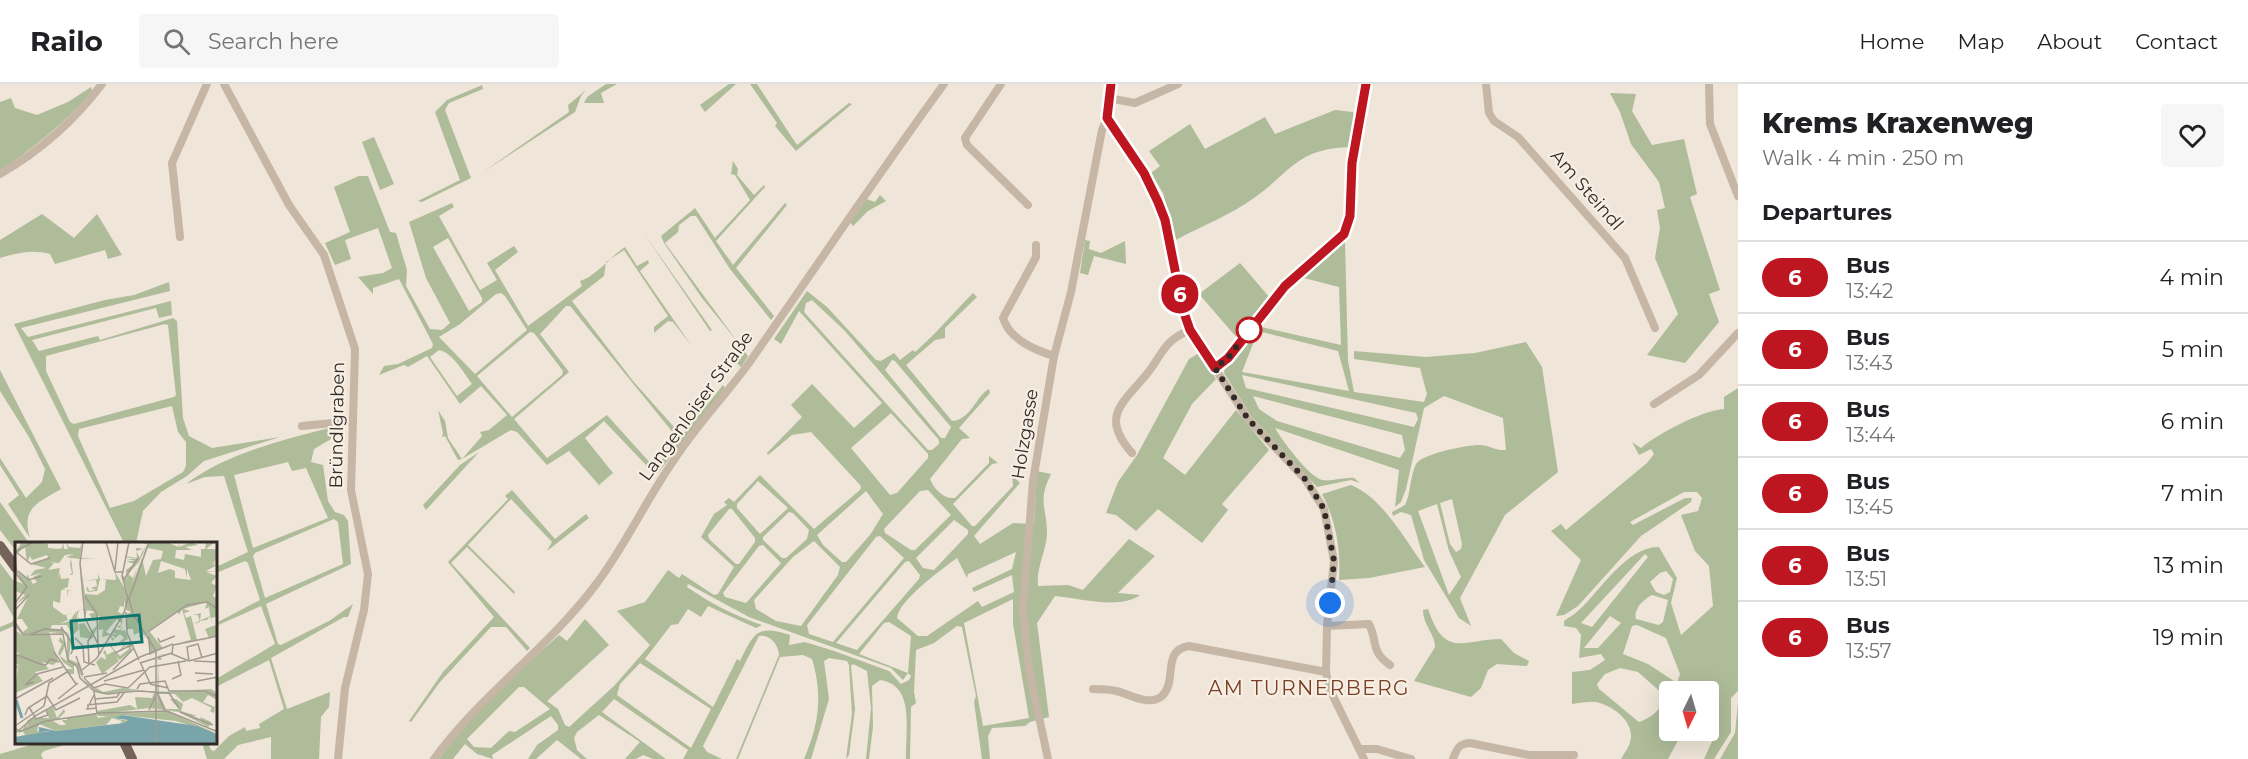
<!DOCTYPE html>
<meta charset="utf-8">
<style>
:root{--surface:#fff;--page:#f6f6f6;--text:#202124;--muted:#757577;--line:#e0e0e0}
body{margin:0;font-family:Montserrat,sans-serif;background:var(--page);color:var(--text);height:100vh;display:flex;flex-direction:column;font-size:22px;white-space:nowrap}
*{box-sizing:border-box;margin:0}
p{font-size:20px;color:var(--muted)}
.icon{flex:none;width:33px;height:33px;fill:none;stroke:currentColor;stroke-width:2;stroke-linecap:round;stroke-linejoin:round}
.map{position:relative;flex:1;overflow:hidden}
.drawer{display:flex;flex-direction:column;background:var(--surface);width:510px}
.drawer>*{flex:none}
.badge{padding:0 12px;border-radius:20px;font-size:21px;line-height:39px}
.needle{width:39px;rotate:185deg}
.controls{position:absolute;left:1659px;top:597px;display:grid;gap:12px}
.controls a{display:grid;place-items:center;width:60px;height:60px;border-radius:6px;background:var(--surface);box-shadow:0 6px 24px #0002;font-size:30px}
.you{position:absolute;width:30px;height:30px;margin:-15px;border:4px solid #fff;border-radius:50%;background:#1a73e8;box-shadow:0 0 0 9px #1a73e833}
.map>.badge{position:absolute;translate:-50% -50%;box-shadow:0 0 0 3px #fff}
h2{padding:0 24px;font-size:22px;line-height:54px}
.round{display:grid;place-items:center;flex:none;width:63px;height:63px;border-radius:6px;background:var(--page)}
.head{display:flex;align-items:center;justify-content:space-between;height:102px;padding:0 24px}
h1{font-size:28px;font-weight:800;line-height:45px}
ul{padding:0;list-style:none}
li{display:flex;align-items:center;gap:18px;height:72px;padding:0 24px;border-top:2px solid var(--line)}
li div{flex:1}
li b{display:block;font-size:22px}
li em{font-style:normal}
li .badge{min-width:66px;font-weight:700;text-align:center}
header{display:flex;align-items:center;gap:36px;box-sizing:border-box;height:84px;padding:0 30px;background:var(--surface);border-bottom:2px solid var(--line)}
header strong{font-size:28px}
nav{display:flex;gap:33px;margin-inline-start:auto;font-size:21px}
.search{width:420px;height:54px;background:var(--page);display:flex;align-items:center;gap:15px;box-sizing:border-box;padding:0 21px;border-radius:6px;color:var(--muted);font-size:22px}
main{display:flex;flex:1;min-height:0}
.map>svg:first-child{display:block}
</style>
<header>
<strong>Railo</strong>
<div class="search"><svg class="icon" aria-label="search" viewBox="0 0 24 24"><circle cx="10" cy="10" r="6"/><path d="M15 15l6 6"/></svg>Search here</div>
<nav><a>Home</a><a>Map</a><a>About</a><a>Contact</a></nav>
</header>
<main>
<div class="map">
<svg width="1738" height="675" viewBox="0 0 1738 675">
<rect width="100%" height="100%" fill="#efe5d8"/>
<g fill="#aebc99" fill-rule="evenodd">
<path d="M606 0H617L601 9 604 19H584L587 13Z"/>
<path d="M729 0H736L705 28 700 21Z"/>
<path d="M750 0H757L797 61 849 19 852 20 796 67 775 42 777 39Z"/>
<path d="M482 1 483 5 449 19 445 26 471 94 422 118 418 117 460 96 435 28 447 16Z"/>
<path d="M91 3 92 7C63 41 37 61 0 87V18L11 14 15 24 37 31 68 18Z"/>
<path d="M586 6 581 12 575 28 483 88 569 28 568 21Z"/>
<path d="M1610 9 1636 10 1632 27 1652 61 1684 55 1697 110 1690 113 1720 206 1709 210 1719 238 1685 279 1647 271 1678 230 1655 174 1660 144 1657 126 1665 124 1659 98 1631 60 1620 28Z"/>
<path d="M1335 26 1353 28 1355 32 1350 63C1296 65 1292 87 1254 114 1231 131 1201 142 1176 156L1163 109 1151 89 1160 82 1149 67 1190 40 1205 65 1265 33 1275 50Z"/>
<path d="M374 53 394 100 380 106 362 58Z"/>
<path d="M733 77 738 85 737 91 754 111 764 101 765 103 716 157 733 181 785 119 787 121 736 184 774 232 771 236 730 185 696 132H691L679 141 678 148 665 159 748 272 741 283 735 277 745 267 702 214 664 159 661 152 695 124 715 154 750 116 735 91 731 90Z"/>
<path d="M359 92H368L390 148 396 149 407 186 406 202 430 245 442 246 450 239 426 194 409 138 452 119 454 123 439 132 480 206 497 196 487 179 514 162 518 168 495 186 528 242 582 202 580 197C595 193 610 173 625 163L637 182 648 176 649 179 640 187 691 261 673 238 668 237 654 249V243L668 232 624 166 606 178 604 192 572 217 633 297 682 352 723 301 725 304 658 389 646 381 604 337 585 354 613 389 599 401 569 367 547 381 517 348 511 346 462 375 458 376 445 352 442 353 443 349 438 326 445 337 448 354 462 375 482 352 480 348 489 346 507 331 481 302 460 320 427 272 408 283 404 281 379 291 384 282 398 280 432 264 433 260 399 195 373 204V210L358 193 383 189 392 184 378 144 345 156 351 175 335 181 325 159 350 148 334 103ZM448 154 482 214V218L469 227 433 163ZM501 209 505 212 527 246 475 290 439 253 460 240 496 210ZM566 222H570L679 356 657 381H652L607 331 547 374 514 335 569 288 540 250ZM530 248 534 249 563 287 562 291 512 333 477 292ZM439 266C453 269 464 289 472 300L457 312 430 273Z"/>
<path d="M880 111 886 117 868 127 853 142 850 138 866 115 875 118Z"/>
<path d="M42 130 74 154 97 130 122 171 108 175 105 166 55 180 50 170C33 165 17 169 0 174V156Z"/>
<path d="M643 148 712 246 710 247Z"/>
<path d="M1085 156 1090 157 1089 165 1101 169 1125 157 1126 180 1094 172 1088 191 1080 189Z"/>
<path d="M1345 157 1348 277 1354 308 1424 318 1427 310 1420 284 1354 275V267L1426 273 1475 269 1526 258 1542 283 1558 388 1505 431 1460 514 1471 542 1459 534 1424 476 1411 431 1401 428 1393 432 1392 428 1405 421C1411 409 1410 392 1416 380 1422 370 1466 361 1479 361 1489 361 1495 367 1506 366L1503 334 1444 312 1424 324 1406 405 1401 418 1395 423 1399 386 1275 344C1282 356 1308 392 1322 396 1331 398 1344 393 1354 394L1360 399 1351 396 1317 403 1251 332 1224 289 1225 282 1257 242 1341 261 1339 203 1300 193ZM1258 247 1338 267 1349 307 1242 288ZM1242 291 1416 329 1418 335 1414 343 1246 304ZM1253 312 1402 351 1405 366 1400 374 1277 337 1259 325ZM1452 415 1462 460 1461 465 1456 468 1450 460 1440 419ZM1437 420 1449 467 1461 493 1449 511 1418 427Z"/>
<path d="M1240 179 1270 214 1238 255 1199 210Z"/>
<path d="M169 198 170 207 21 244 28 253 171 217 172 231 159 234 156 224 32 256 39 267 98 252 100 256 173 234 177 237 183 334 189 352 212 364 280 353 204 377 187 392 161 408 143 427 136 459H124L14 240 105 216 134 211ZM165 240 168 241 176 311 174 313 74 340 70 338 46 287V272ZM172 322 178 348 186 358V382L183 388 134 417 110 424 78 352 79 345Z"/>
<path d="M807 207 827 223 876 276 881 277 894 269 900 276 913 266 915 268C936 250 953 229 973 209L977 213 945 244V254L935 256 906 281 952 337C971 336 976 312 989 305L990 309 959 344 970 354 962 355 930 395C934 405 943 415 955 414L989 379V372L998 379 992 380 953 420 972 442H975L1013 402 1012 391 1020 399 974 452 980 460 1013 439 1034 440 1037 387 1051 390C1037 418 1047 423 1047 450 1046 468 1036 484 1038 502L1068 501 1083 506 1129 455 1155 472 1118 509 1140 511C1120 526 1079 514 1055 512L1037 539 1049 633 1030 638 1025 642 992 644 988 652 990 675H982L974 618 976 612 962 543 957 542 934 559 916 566 914 608 916 619 911 623 910 675H906C905 647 916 601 880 596L872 602 873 643 869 675H866L871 624 867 587 853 580 851 582 855 625 849 671 846 675 852 630 849 581 847 577 829 574 824 577 829 615 811 675H804C819 640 823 612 812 575L803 571 780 573 738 675H736L779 571C778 560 770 550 759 552L703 662 707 668 722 675H683L688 666 614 615 602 628 666 675H653L643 671 636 675H625L640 658 599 631 577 648 574 654 577 666 587 675H581L557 656 536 675H528L537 661 558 646V641L551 632 492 671 493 675 477 670 465 660 453 675H439C474 627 516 590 559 551L567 557 585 535 609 561 547 617 558 625 565 641 569 643 614 602 650 561 617 527 645 518 668 486 679 494 682 490 714 511 718 510 734 483 701 453 714 430 727 421 724 418 729 414 734 418 760 391 814 445 860 406 861 402 811 348 792 351 768 371 767 369 802 333 791 321 812 300 854 344 882 319 799 227 781 260 774 255ZM812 216 844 246 939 356V360L932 366H928L804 228 806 219ZM892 276 895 277 951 343 945 354H941L885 286ZM891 329 928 370V374L897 409 890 411 851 364ZM758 397 788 424 760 450 737 424V420ZM928 406 951 431 915 466H911L885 449 884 445 920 407ZM866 407 883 430 870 451 846 478H842L823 461 817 451ZM729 425H732L755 454V458L739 480H736L709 455 708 451ZM789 428 793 429 809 446 807 455 786 474H782L763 456V453ZM954 436 968 446V450L934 486 923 484 916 474ZM880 452 904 474 833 558 809 550 807 541 876 453ZM814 457 840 483 838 491 801 542 776 537 756 525 754 516 793 473ZM763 461 781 479 746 519 725 513 723 509 759 462ZM1016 468 1012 485 972 504 974 508 1012 491 1014 508 982 523 978 517 927 552H918L897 534C898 517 942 485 957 474L967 494 968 490ZM909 477 920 491 919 495 857 566 836 559 905 478ZM688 500 749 533 891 584 903 596 908 589 911 592 909 596 901 600 889 587 834 567 805 558 789 561 790 551C757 540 754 549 740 577L737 575 713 623 645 575 671 541 678 540 688 525 701 533 708 522 756 544 762 541C735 532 710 519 687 503ZM1013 515V540L1029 634 983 642 964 539ZM889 538 911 552 908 589 859 570 884 539ZM640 579 711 625 691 664 617 611 620 600ZM519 603H524L550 625 515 648 509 647 491 664 474 663 467 655Z"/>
<path d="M1199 269 1216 295 1192 320 1163 374 1185 391 1236 326 1269 366 1222 420 1228 426 1202 459 1158 425 1136 447 1116 431 1106 429 1118 398 1137 371 1189 275Z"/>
<path d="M0 286 61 405C37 419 21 424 30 454L8 420 19 411 0 381V374L26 414 42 398 45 385 29 353 0 307Z"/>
<path d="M1738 304V607L1731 614V648L1714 675H1704L1715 651 1716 643 1709 629 1708 608 1698 607 1695 602 1684 607 1670 608V646L1683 647 1668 675H1621C1624 669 1629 664 1630 658 1636 639 1614 622 1596 618 1589 617 1580 619 1572 620V588L1590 586 1605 576 1601 570 1579 574 1581 551 1576 544 1564 542V537C1569 533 1574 531 1579 526 1600 507 1627 462 1659 463L1677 494 1671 519 1681 551 1713 522 1709 482 1695 467 1681 431 1698 427 1702 414 1697 408H1684L1630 438 1633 441 1685 414H1692L1691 418 1641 452 1578 522 1564 531 1556 532 1581 476 1551 447 1561 440 1566 446 1647 379 1654 370 1651 365 1639 371 1632 358 1641 364C1657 350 1703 326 1724 325V313ZM1645 470 1648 473 1592 543 1581 539ZM1666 487 1673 495 1670 508 1664 511 1656 508 1650 498 1660 489ZM1652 511 1668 516 1663 538 1659 541 1636 535C1633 525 1644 515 1652 511ZM1610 532 1621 539 1598 564H1584ZM1637 541 1666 554 1680 590 1677 599 1648 580 1623 570 1632 542ZM1620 584 1638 588 1664 611C1663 625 1651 634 1639 638L1599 605 1597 600 1605 590Z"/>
<path d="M333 343 331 355 314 365 311 378 323 381 328 417 335 428 344 431 348 437 351 480 266 520 278 560 281 561 329 537 353 520 348 533H344L271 574 287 625 330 608 329 623 321 633 319 675H271V653L238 661 224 675H207L202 659H208L211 666 214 667 229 652 245 643 246 647 260 644 259 640 284 625 269 576 216 603V595L275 560 261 522 216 542V539L260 516 248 479 245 477 216 489V483L248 468 224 392 205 393 186 400C227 369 283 356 333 343ZM288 378 292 387 306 384 328 434 253 464 234 391ZM334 435 338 438 343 480 265 514 253 472 255 469Z"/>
<path d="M479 368 426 426 423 421 460 381Z"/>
<path d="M1351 401C1383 414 1405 456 1425 483L1369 494 1339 496C1341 465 1336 437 1322 410Z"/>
<path d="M512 406 555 455 586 430 589 434 547 467 552 458 511 415 468 461 515 508 514 510 467 463 451 479 530 564 527 567 506 543H491L440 598 411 638 409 637 443 588 494 533 448 478 508 415 505 412Z"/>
<path d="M0 418 29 459H16V467L0 446Z"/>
<path d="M0 479 16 500V541L0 548V543L12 538 14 534 0 509Z"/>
<path d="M1428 525C1445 576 1464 555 1501 555L1514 569 1529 577 1527 582 1497 580 1488 586 1481 604 1471 613 1414 597 1435 563C1435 550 1423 541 1423 526Z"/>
<path d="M1738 618V675H1720L1735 649Z"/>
<path d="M37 659H71L44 667 41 670 43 675H0V670Z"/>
</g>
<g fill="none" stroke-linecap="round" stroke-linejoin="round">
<g stroke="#c5b6a5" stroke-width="8">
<path d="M224 0 289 121 324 171 355 265 351 406 368 490 364 526 345 604 338 675"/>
<path d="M1001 0 965 54 967 61 1028 121"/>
<path d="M1111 0 1107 34 1144 89 1158 118 1165 136 1183 227 1190 246 1248 335 1305 395 1324 425 1334 477 1327 542 1326 588 1330 606 1364 675"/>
<path d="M1486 0 1489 29 1494 37 1518 53 1625 174 1655 244"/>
<path d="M1709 0 1710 40 1738 112"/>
<path d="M1108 14 1135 19 1178 0"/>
<path d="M0 90C40 67 74 37 102 0"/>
<path d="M180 153 172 79 207 0"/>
<path d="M1036 161V173L1003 234C1010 256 1035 266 1054 272"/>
<path d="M1215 284 1228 274 1285 202 1335 159 1348 141 1352 79 1366 0"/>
<path d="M1654 320 1699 291 1738 249"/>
<path d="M302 342 353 337"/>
<path d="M1132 369C1100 333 1122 320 1146 291 1163 270 1163 257 1190 246"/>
<path d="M1327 542 1369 540C1378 558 1370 567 1390 581"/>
<path d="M1093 605C1100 605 1109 605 1116 607 1130 610 1149 623 1162 612 1178 597 1161 566 1189 562L1326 588"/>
<path d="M1360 665H1377L1411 675"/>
<path d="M434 675C481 610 549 564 597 499 626 460 646 416 674 376 696 342 725 312 749 279 814 186 877 92 944 0"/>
<path d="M1048 675 1029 586 1023 525 1033 397 1054 272 1071 208 1102 46 1107 34"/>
<path d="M1453 675C1457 665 1458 660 1470 659L1529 671H1574"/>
</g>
<g stroke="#736358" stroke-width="10">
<path d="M0 462 16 484"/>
<path d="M124 658 132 675"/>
</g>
</g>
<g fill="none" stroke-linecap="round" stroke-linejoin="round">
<defs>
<path id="line" d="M1111 0 1107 34 1144 89 1158 118 1165 136 1183 226 1190 246 1215 284 1228 274 1285 202 1344 150 1350 132 1352 79 1366 0"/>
</defs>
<use href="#line" stroke="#fff" stroke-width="14"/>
<use href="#line" stroke="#bd1620" stroke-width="9"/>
<path stroke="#322a26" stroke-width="6" stroke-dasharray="0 10.8" d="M1249 246 1228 274 1215 284 1248 335 1305 395 1324 425 1334 477 1330 519"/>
</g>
<circle fill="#fff" stroke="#bd1620" stroke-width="3" cx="1249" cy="246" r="12"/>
<g text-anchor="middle" stroke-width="4.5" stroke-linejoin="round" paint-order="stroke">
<g font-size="18" fill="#322a26" stroke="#f7efe4">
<text transform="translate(1587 106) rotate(49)" y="6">Am Steindl</text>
<text transform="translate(696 322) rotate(-54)" y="6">Langenloiser Straße</text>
<text transform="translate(337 341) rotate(-89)" y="6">Bründlgraben</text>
<text transform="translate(1025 350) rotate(-81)" y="6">Holzgasse</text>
</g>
<g font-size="20" letter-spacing="1.5" fill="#7a3f25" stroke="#f7efe4">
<text x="1309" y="611">AM TURNERBERG</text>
</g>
</g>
<g transform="translate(15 458)">
<rect width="202" height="202" fill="#efe5d8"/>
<path d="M7 0H30L31 3 33 0V6L43 7 47 6 48 0 49 7H53L51 0 54 5 65 6 67 0 65 16 81 17H65L68 39 83 37V32L85 37 101 38 100 30 113 52 107 33 112 37 111 28 119 22 111 19H120L112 17H122L110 15V14L122 16 121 6H124L128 7 121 9 125 16 126 12 132 2 123 0H133L124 20 113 32 118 36 122 26 117 43 127 16 131 34 138 18 146 17 148 9 133 6 127 15 134 0H152L163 5 165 0 164 5 176 0 183 3 184 0 183 3 170 5 177 8H161L160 16 169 18 170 12 186 15V7H182H190L191 0H200L191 7H202V18L198 20 202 21 196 22 202 23 191 29 202 30H191L202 34 196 41 202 44 198 54 202 57V75L196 76 198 84 202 83V94L182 100 194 96 190 87 198 84 195 74 178 82 182 98 165 101 171 99 167 84 171 99 176 98 167 67 164 73 163 70 157 73 134 89 148 106 141 110 139 103 140 111 136 112V106L135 112 132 93 123 100 132 92 122 95 127 92 122 80 125 90 119 93 118 87H112V72L116 70 111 68 109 58V65L105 64 103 70 107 72 109 68 108 73 104 79 108 76 107 82 105 86 102 85 107 82 102 77 91 90 95 92 99 97 100 96 96 92V91L103 93 97 90 99 87 105 88 108 84 106 89 110 88 113 97 98 106 105 114 114 107 111 103 109 105 104 109 111 100 114 107 113 102H117L116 109 105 118 101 115 104 119 87 132 81 120 86 115 91 118 90 113 94 116 88 111 89 109 90 108 92 113 99 109 93 102 95 100 98 106 109 96 105 92 97 99 95 93 87 95 88 87 84 88 83 84 77 97 65 95 64 82 69 81 75 90 83 83 85 74 77 76 74 72 81 70 72 68 70 76V68H64L62 75 67 78 62 76 64 87 57 94 52 83H37L35 88H48L53 91 56 98 54 117 65 122 68 137 59 121V132H53L52 127H58L48 120 43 111 47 102 40 96 44 99 45 95 51 102 45 114 56 122 53 118 52 113V92L34 90 43 119 38 123 27 120 34 127 20 130 28 139 0 151 3 125 0 129V123L5 124 0 121V112L3 114 4 111 0 110V88L8 94H19L8 93 0 84V79L8 90 13 86 7 77H2L14 53 0 63 10 53 0 49V39L9 42 4 37 3 30 12 37V32L18 42 22 40 18 35 27 31 15 34 20 28 31 26 16 22 33 16 32 13 17 18 15 14 12 21 10 4 3 11H0ZM59 12 51 15 56 16 55 22 57 31 55 32 56 33 58 32 56 16 65 17 70 67 62 69 60 75 61 69 55 79 44 82 53 78 51 73 52 72H55L57 71 49 73 38 65V59L45 61 46 48H52V55L53 49H57L47 47 53 45 54 36 46 37 45 31 43 36 45 26 33 28 39 21 34 20 44 21 50 13ZM146 19 170 27 172 36V27L176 38 160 36V29L155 27 143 31ZM85 37H91L90 48 82 53 70 52 68 39 81 38 82 44 76 46 81 48 74 49 73 45 71 46 73 50 82 49ZM192 60 190 67 194 65 195 74 192 78 185 79 186 71 178 73H183L185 80 178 82 176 74 171 76 169 71H170L175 69 168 67ZM147 112H151L144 113 147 118H143L144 150 196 147 202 151V158L193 153 188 160 200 165 199 171 195 169 197 166 177 156 168 160 160 152H144L151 167H164L155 157H161L168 162 166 169 182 174H176L187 180 185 175 194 179 197 181 193 185 164 170 142 167 143 114 144 113ZM142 126 141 153V167L134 166 92 171 154 170 202 192 161 179 107 173 99 176 119 180 105 182 107 179 97 176 91 183 41 189 24 182 22 189 36 190 0 195 10 193 8 189 0 191 1 186 7 189 11 181 13 186 12 179 16 176H34L32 168 38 165 42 176 49 167 50 170 44 176H50L36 178 45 183H51L47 178H52V173V176L81 171 83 176 93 174H83L82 169 115 163 122 167 120 155 137 156 139 151 123 148 88 152 79 148 68 138 88 150 108 146 140 150Z" fill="#aebc99" fill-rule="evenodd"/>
<path d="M107 173 182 184 202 192 203 202H0V195L36 189 24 190V185L41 189 109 181 113 178 99 176Z" fill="#79a4a9"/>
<path fill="none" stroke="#79a4a9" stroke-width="3" d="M1 158 7 176"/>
<path fill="none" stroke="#a39a91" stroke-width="1.5" d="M68 0 65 21 70 76 83 102 84 113M91 0 100 30H107M134 0 114 57 118 72 141 109V202M0 10 18 0M1 10 16 22 35 16M0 14 2 33 12 45 0 61M100 28 103 0M3 29 14 38 27 34M108 39 123 16M70 54 82 72 83 102M0 68 14 53M111 70 112 91 124 118M0 81 8 93 48 92 53 119 62 124 65 136 79 149 82 172M46 85 59 104 56 112M133 90 172 63 192 60 203 67M14 93 29 87 48 88M134 95 135 113M60 96 68 104 69 120 80 123M143 96 145 100 160 94M158 103 157 112 174 119 203 111M158 103 203 94M39 110 61 142M100 111 118 102M0 112 25 122 31 123 35 117 44 120M61 114 68 133M125 115 158 102M174 119 172 105 183 102 187 116M179 119 203 120M125 120 135 141M125 121 157 111M74 122 73 99 77 93M67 128 82 116 109 71 113 56 107 34 114 0M98 128 119 106M180 131 198 132M22 132 48 125M69 135 92 131M69 136 79 146 90 142 113 146 135 125 171 119M157 137 166 133 163 119M89 139 129 128M182 139 203 135M19 140 10 143 22 132M135 142 153 146M122 147 125 142 150 139 154 149M79 149 92 152 123 149 154 151M154 149H190L203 155M142 151 150 169M154 151 164 166M79 153 72 167 81 166M0 157 38 136M43 157 63 141M80 157 102 155 105 150M72 163 102 160 109 151M29 164 34 141 52 130M14 165 21 177 33 173 31 168M134 168 142 151M165 170 198 183M82 171 152 169 203 190M10 173 13 166 32 154 41 168 65 156M0 184 29 164M3 189 20 174 125 115M4 190 31 179 86 171"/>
<path fill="#0f766e" fill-opacity="0.15" stroke="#0f766e" stroke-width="3" d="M124 73 127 100 58 106 56 79Z"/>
<rect width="202" height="202" fill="none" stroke="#322a26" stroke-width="3"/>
</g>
</svg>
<div class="controls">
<a><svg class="needle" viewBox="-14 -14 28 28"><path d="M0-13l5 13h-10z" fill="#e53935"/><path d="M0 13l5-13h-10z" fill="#757577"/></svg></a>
</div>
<div class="you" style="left:1330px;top:519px"></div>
<b class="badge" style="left:1180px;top:210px;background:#bd1620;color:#fff">6</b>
</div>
<section class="drawer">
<div class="head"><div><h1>Krems Kraxenweg</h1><p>Walk · 4 min · 250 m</p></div><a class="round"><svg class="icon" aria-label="heart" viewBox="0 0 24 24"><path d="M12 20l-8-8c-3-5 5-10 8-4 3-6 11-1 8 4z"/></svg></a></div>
<h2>Departures</h2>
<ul>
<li><span class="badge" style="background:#bd1620;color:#fff">6</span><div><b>Bus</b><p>13:42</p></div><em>4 min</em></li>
<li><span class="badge" style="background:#bd1620;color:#fff">6</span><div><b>Bus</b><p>13:43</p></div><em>5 min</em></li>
<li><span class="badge" style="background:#bd1620;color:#fff">6</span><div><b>Bus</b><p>13:44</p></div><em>6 min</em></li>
<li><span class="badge" style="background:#bd1620;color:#fff">6</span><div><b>Bus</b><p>13:45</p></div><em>7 min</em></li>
<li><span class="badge" style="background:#bd1620;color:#fff">6</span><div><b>Bus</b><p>13:51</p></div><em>13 min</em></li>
<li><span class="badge" style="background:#bd1620;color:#fff">6</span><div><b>Bus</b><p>13:57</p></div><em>19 min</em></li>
</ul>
</section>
</main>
